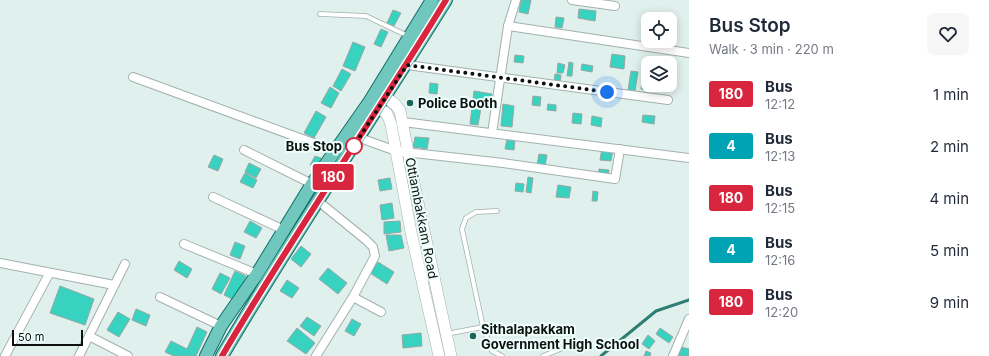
<!DOCTYPE html>
<meta charset="utf-8">
<style>
:root{--surface:#fff;--page:#f6f6f7;--text:#1f2937;--muted:#747a83}
body{margin:0;font-family:Inter,sans-serif;background:var(--page);color:var(--text);height:100vh;display:flex;flex-direction:column;font-size:15px;white-space:nowrap}
*{box-sizing:border-box;margin:0}
p{font-size:13px;color:var(--muted)}
.icon{flex:none;width:22px;height:22px;fill:none;stroke:currentColor;stroke-width:2;stroke-linecap:round;stroke-linejoin:round}
.map{position:relative;flex:1;overflow:hidden}
.drawer{display:flex;flex-direction:column;background:var(--surface);width:300px}
.drawer>*{flex:none}
.badge{padding:0 8px;border-radius:3px;font-size:14px;line-height:26px}
.fabs{position:absolute;left:641px;top:12px;display:grid;gap:8px}
.fabs a{display:grid;place-items:center;width:36px;height:36px;border-radius:8px;background:var(--surface);box-shadow:0 2px 10px #0003;font-size:20px}
.scale{position:absolute;left:12px;bottom:10px;width:71px;box-sizing:border-box;padding-left:4px;border:2px solid #0c1110;border-top:0;font-size:11px;line-height:14px;white-space:nowrap;color:#0c1110;-webkit-text-stroke:3px #edfefa;paint-order:stroke}
.you{position:absolute;width:20px;height:20px;margin:-10px;border:3px solid #fff;border-radius:50%;background:#1a73e8;box-shadow:0 0 0 6px #1a73e833}
.map>.badge{position:absolute;translate:-50% -50%;box-shadow:0 0 0 2px #fff}
.round{display:grid;place-items:center;flex:none;width:42px;height:42px;border-radius:8px;background:var(--page)}
.head{display:flex;align-items:center;justify-content:space-between;height:68px;padding:0 20px}
h1{font-size:19px;font-weight:600;line-height:30px}
ul{padding:0;list-style:none}
li{display:flex;align-items:center;gap:12px;height:52px;padding:0 20px}
li div{flex:1}
li b{display:block;font-size:15px}
li em{font-style:normal}
li .badge{min-width:44px;font-weight:700;text-align:center}
main{display:flex;flex:1;min-height:0}
.map>svg:first-child{display:block}
</style>
<main>
<div class="map">
<svg width="689" height="356" viewBox="0 0 689 356">
<rect width="100%" height="100%" fill="#e0f0ed"/>
<g fill="none" stroke-linecap="round" stroke-linejoin="round">
<path stroke="#2f7e73" stroke-width="3" d="M601 356 656 311 689 300"/>
</g>
<g fill="#38d3c0" stroke="#96a6a3">
<path d="M521 0H531L528 14 519 12Z"/>
<path d="M579 9 596 11 595 21 578 18Z"/>
<path d="M393 10 401 13 394 26 387 23Z"/>
<path d="M556 17 564 18 562 28 555 27Z"/>
<path d="M381 29 388 32 381 47 374 44Z"/>
<path d="M651 41H660V45L651 43Z"/>
<path d="M353 42 365 47 355 71 343 66Z"/>
<path d="M612 54 625 56 624 69 610 67Z"/>
<path d="M515 55 524 56 523 63 514 62Z"/>
<path d="M569 62 573 63 572 76H567Z"/>
<path d="M558 63 565 65 563 73H557Z"/>
<path d="M582 64 593 66 592 72 581 70Z"/>
<path d="M342 69 351 74 341 91 333 86Z"/>
<path d="M631 71 638 72 635 91 628 90Z"/>
<path d="M555 74 561 75 560 83 554 82Z"/>
<path d="M642 81 648 82 647 90 641 89Z"/>
<path d="M430 83 438 84 437 94 429 93Z"/>
<path d="M330 87 339 93 331 108 321 103Z"/>
<path d="M474 91 492 94 491 104 473 101Z"/>
<path d="M533 96 541 97 540 106 532 105Z"/>
<path d="M503 104 514 106 512 127 501 126Z"/>
<path d="M548 104 556 105V111L547 110Z"/>
<path d="M472 107 481 108 478 125 470 124Z"/>
<path d="M316 111 326 117 314 138 304 133Z"/>
<path d="M573 113 582 114 581 124 572 123Z"/>
<path d="M643 115 655 116 654 124 642 122Z"/>
<path d="M592 116 602 118 601 127 591 125Z"/>
<path d="M415 137 429 138 427 149 413 147Z"/>
<path d="M507 139 515 140 514 150 505 149Z"/>
<path d="M602 148 613 150 611 161 600 160Z"/>
<path d="M539 154 547 155 545 166 537 165Z"/>
<path d="M214 155 223 159 218 171 208 167Z"/>
<path d="M315 156 321 158 317 168 310 165Z"/>
<path d="M249 163 261 169 256 178 245 172Z"/>
<path d="M599 169 609 170 608 177 598 176Z"/>
<path d="M245 173 257 180 253 188 240 182Z"/>
<path d="M528 177 533 178 531 193 526 192Z"/>
<path d="M390 178 392 189 380 191 378 180Z"/>
<path d="M516 183 524 184 523 192 515 191Z"/>
<path d="M558 185 571 187 569 198 556 197Z"/>
<path d="M593 191 598 192 597 201H592Z"/>
<path d="M392 203 394 218 382 220 380 205Z"/>
<path d="M250 221 262 228 256 238 244 232Z"/>
<path d="M400 221 401 232 384 234V222Z"/>
<path d="M386 235H401L404 248 389 251Z"/>
<path d="M235 242 245 246 240 259 230 255Z"/>
<path d="M301 246 311 254 301 267 291 259Z"/>
<path d="M179 261 192 269 187 278 174 270Z"/>
<path d="M378 262 394 272 387 284 370 273Z"/>
<path d="M328 268 347 283 338 294 319 279Z"/>
<path d="M235 271 246 276 234 300 224 295Z"/>
<path d="M220 273 230 278 221 294 212 289Z"/>
<path d="M287 280 299 288 292 298 280 291Z"/>
<path d="M60 286 94 299 85 325 50 313Z"/>
<path d="M136 309 150 315 146 326 132 320Z"/>
<path d="M118 312 130 319 119 337 107 330Z"/>
<path d="M307 317 321 326 314 336 300 326Z"/>
<path d="M352 319 361 324 354 336 345 331Z"/>
<path d="M197 327 207 332 196 356H174L165 352 171 341 187 349Z"/>
<path d="M297 328 315 343 306 354 287 341Z"/>
<path d="M660 328 673 337 669 343 656 334Z"/>
<path d="M421 333 422 346 403 348 402 335Z"/>
<path d="M648 335 655 341 649 349 642 344Z"/>
<path d="M681 347 689 349V356H679Z"/>
<path d="M646 351 651 353 650 356H644Z"/>
</g>
<g fill="none" stroke-linecap="round" stroke-linejoin="round">
<defs>
<g id="lane">
<path d="M320 14 366 16 408 36"/>
<path d="M483 327 462 229 466 218 476 212 497 211"/>
<path d="M446 334 483 327 492 351 502 356"/>
<path d="M543 356 570 345"/>
</g>
<g id="street">
<path d="M572 0 615 6"/>
<path d="M508 26 689 53"/>
<path d="M407 65 668 100"/>
<path d="M133 77 335 151"/>
<path d="M403 122 689 158"/>
<path d="M492 133 508 26 516 0"/>
<path d="M360 138 396 151 503 163 615 179 620 149"/>
<path d="M244 150 312 184"/>
<path d="M213 197 284 230"/>
<path d="M184 244 257 274"/>
<path d="M0 263 114 285"/>
<path d="M160 297 221 326"/>
<path d="M353 297 381 312"/>
<path d="M89 336 128 356"/>
<path d="M5 356 49 274"/>
<path d="M79 356 125 264"/>
<path d="M316 356 353 297 375 256 373 247 366 240 318 201"/>
<path d="M673 356 689 319"/>
</g>
<g id="secondary">
<path d="M377 91 395 104 400 111 417 198 451 356"/>
<path d="M372 102 387 114 391 124 411 232 439 356"/>
</g>
<g id="primary">
<path d="M206 356 221 326 257 274 312 184 370 101 432 0"/>
<path d="M222 356C293 235 372 119 446 0"/>
</g>
</defs>
<use href="#lane" stroke="#a1b1ae" stroke-width="5.5"/>
<use href="#street" stroke="#a1b1ae" stroke-width="10"/>
<use href="#secondary" stroke="#a1b1ae" stroke-width="12"/>
<use href="#primary" stroke="#0f6f64" stroke-width="14"/>
<use href="#lane" stroke="#fff" stroke-width="4"/>
<use href="#street" stroke="#fff" stroke-width="8"/>
<use href="#secondary" stroke="#fff" stroke-width="11"/>
<use href="#primary" stroke="#70c7be" stroke-width="12"/>
</g>
<g fill="none" stroke-linecap="round" stroke-linejoin="round">
<defs>
<path id="line" d="M222 356C293 235 373 120 446 0"/>
</defs>
<use href="#line" stroke="#fff" stroke-width="9"/>
<use href="#line" stroke="#d7263d" stroke-width="6"/>
<path stroke="#0c1110" stroke-width="4" stroke-dasharray="0 7.2" d="M354 146 351 150 407 65 607 92"/>
</g>
<g fill="#1b645b" stroke="#edfefa" stroke-width="1.5">
<circle cx="410" cy="103" r="4"/>
<circle cx="473" cy="336" r="4"/>
</g>
<circle fill="#fff" stroke="#d7263d" stroke-width="2" cx="354" cy="146" r="8"/>
<g text-anchor="middle" stroke-width="4" stroke-linejoin="round" paint-order="stroke">
<g font-size="13" font-weight="bold" fill="#0c1110" stroke="#edfefa" text-anchor="start">
<text x="418" y="108">Police Booth</text>
<text x="481" y="334">Sithalapakkam<tspan x="481" dy="15">Government High School</tspan></text>
</g>
<g font-size="13" font-weight="bold" fill="#0c1110" stroke="#edfefa" text-anchor="end">
<text x="342" y="151">Bus Stop</text>
</g>
<g font-size="13" fill="#0c1110" stroke="#edfefa">
<text transform="translate(422 218) rotate(79)" y="5">Ottiambakkam Road</text>
</g>
</g>
</svg>
<div class="fabs">
<a><svg class="icon" aria-label="locate" viewBox="0 0 24 24"><circle cx="12" cy="12" r="6"/><path d="M12 2v4M12 18v4M2 12h4M18 12h4"/></svg></a>
<a><svg class="icon" aria-label="layers" viewBox="0 0 24 24"><path d="M12 4l9 5-9 5-9-5zM3 14l9 5 9-5"/></svg></a>
</div>
<div class="scale">50 m</div>
<div class="you" style="left:607px;top:92px"></div>
<b class="badge" style="left:333px;top:177px;background:#d7263d;color:#fff">180</b>
</div>
<section class="drawer">
<div class="head"><div><h1>Bus Stop</h1><p>Walk · 3 min · 220 m</p></div><a class="round"><svg class="icon" aria-label="heart" viewBox="0 0 24 24"><path d="M12 20l-8-8c-3-5 5-10 8-4 3-6 11-1 8 4z"/></svg></a></div>
<ul>
<li><span class="badge" style="background:#d7263d;color:#fff">180</span><div><b>Bus</b><p>12:12</p></div><em>1 min</em></li>
<li><span class="badge" style="background:#00a3b4;color:#fff">4</span><div><b>Bus</b><p>12:13</p></div><em>2 min</em></li>
<li><span class="badge" style="background:#d7263d;color:#fff">180</span><div><b>Bus</b><p>12:15</p></div><em>4 min</em></li>
<li><span class="badge" style="background:#00a3b4;color:#fff">4</span><div><b>Bus</b><p>12:16</p></div><em>5 min</em></li>
<li><span class="badge" style="background:#d7263d;color:#fff">180</span><div><b>Bus</b><p>12:20</p></div><em>9 min</em></li>
</ul>
</section>
</main>
